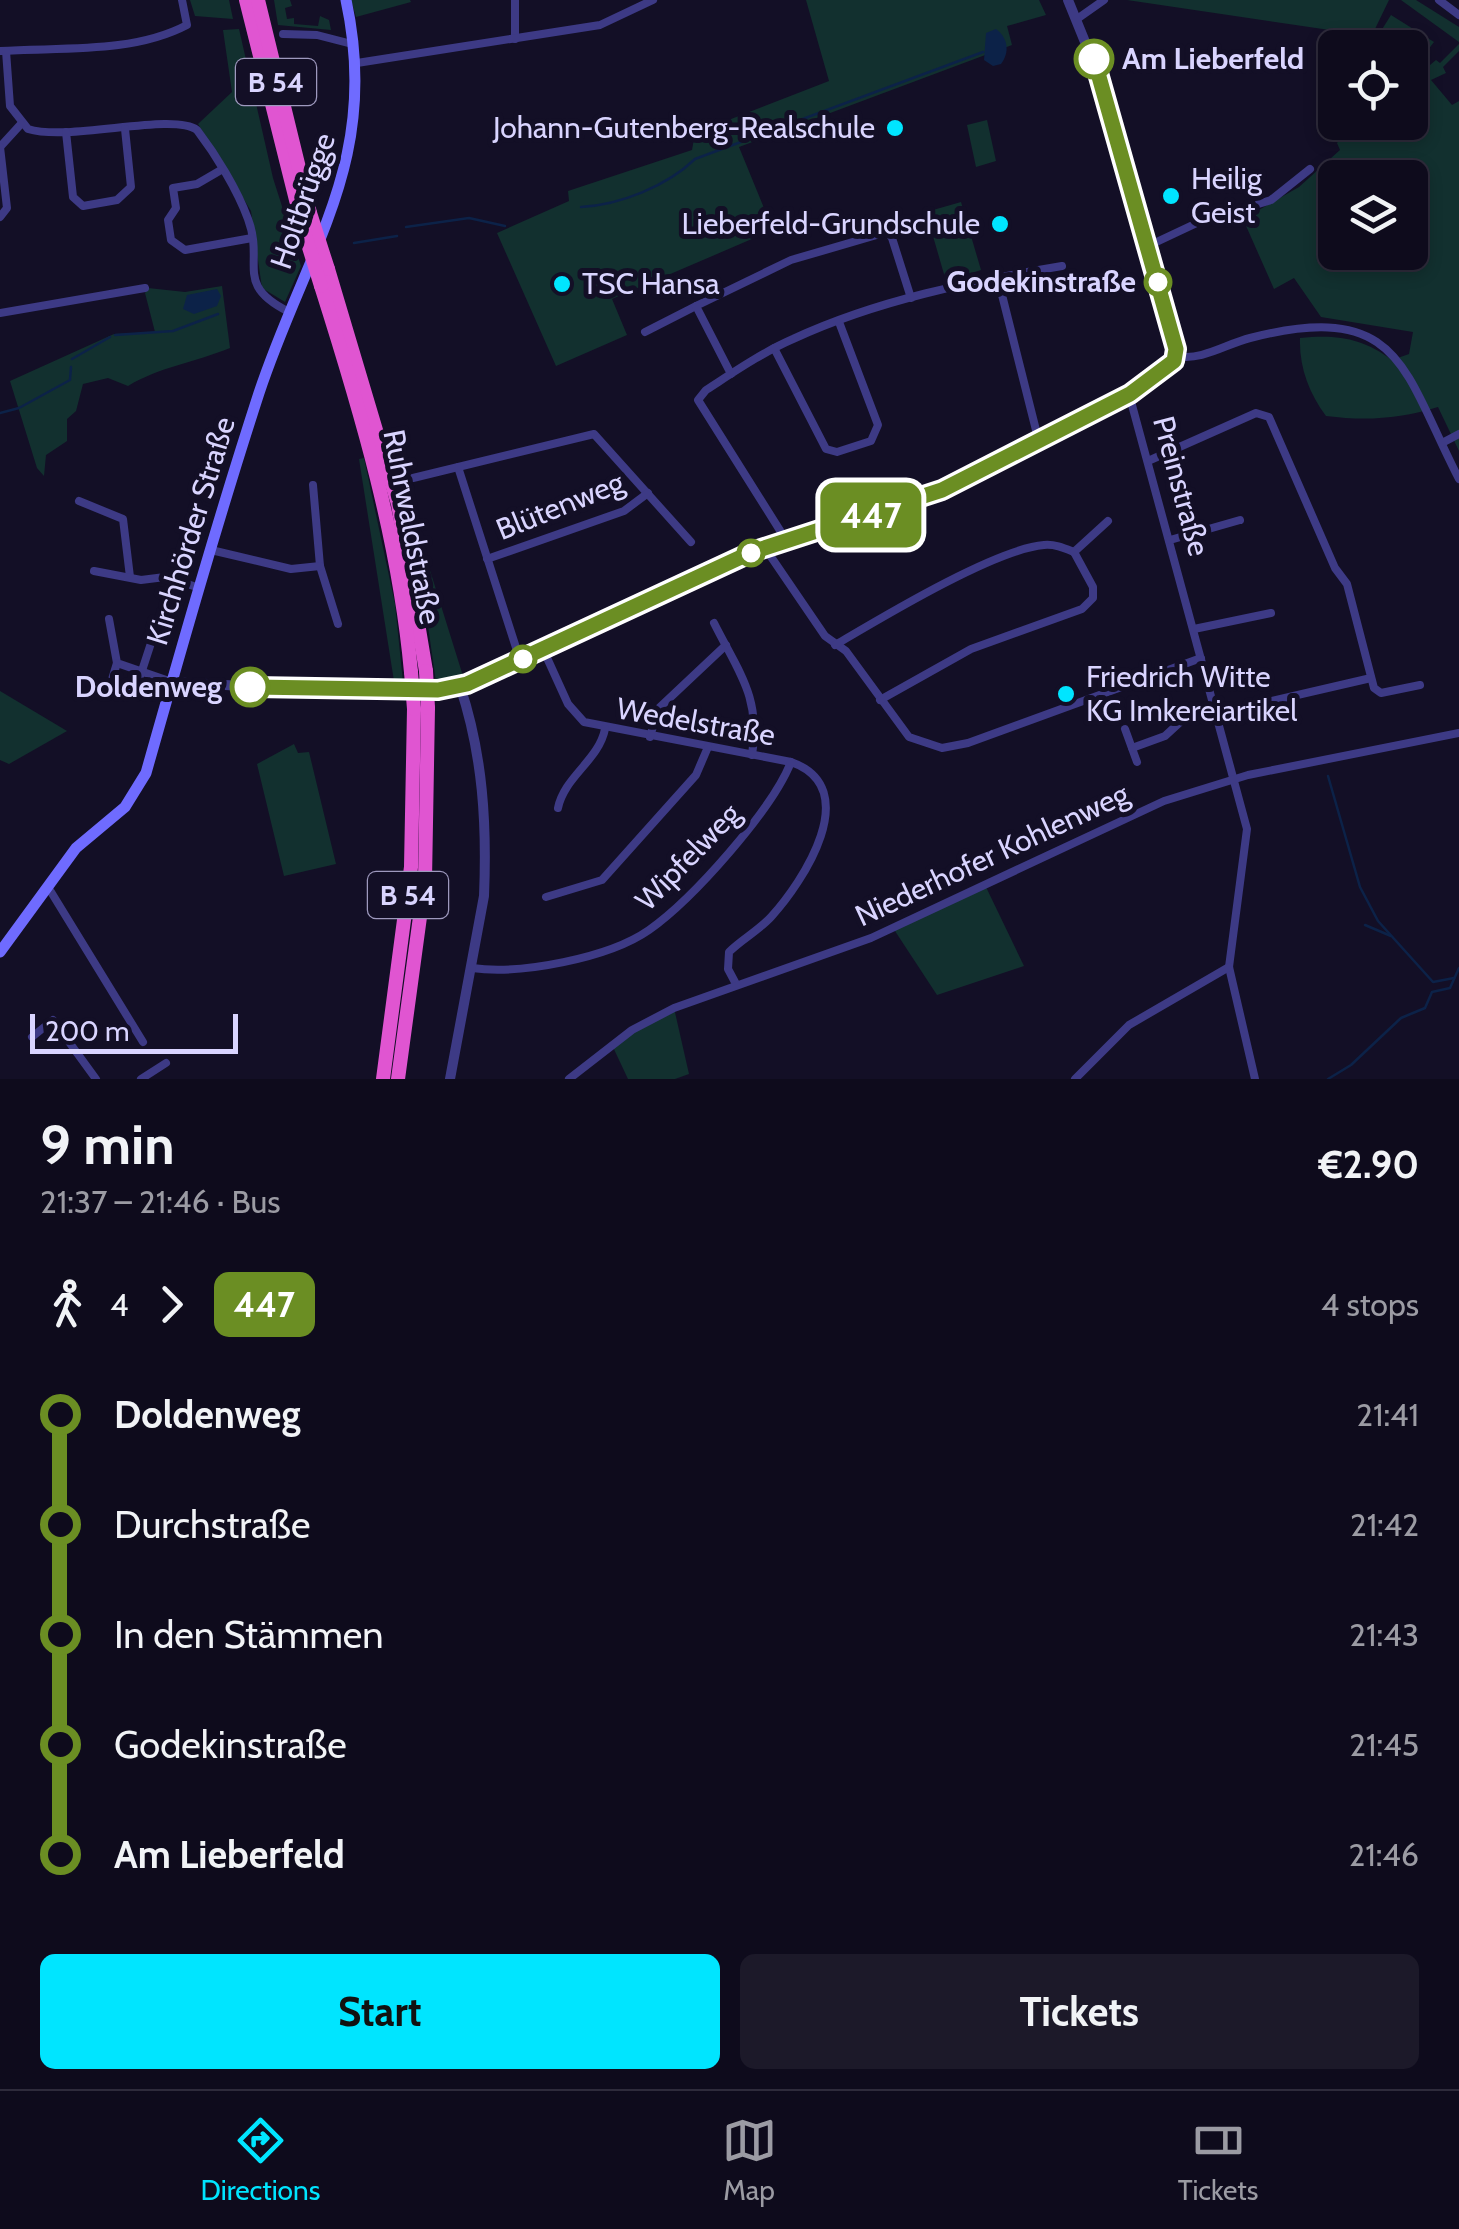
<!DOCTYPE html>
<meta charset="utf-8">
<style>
:root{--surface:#0e0b1c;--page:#1c1929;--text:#f1f3f6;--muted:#9b9ba3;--line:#2e2b3b;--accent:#00e5ff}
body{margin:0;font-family:Cabin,sans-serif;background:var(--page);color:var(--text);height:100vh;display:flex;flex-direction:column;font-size:38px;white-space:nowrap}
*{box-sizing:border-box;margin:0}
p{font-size:32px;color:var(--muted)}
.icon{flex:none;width:55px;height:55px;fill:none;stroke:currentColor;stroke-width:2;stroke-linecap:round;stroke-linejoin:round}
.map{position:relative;height:1079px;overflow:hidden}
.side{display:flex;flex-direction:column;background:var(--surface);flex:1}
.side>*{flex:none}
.badge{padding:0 20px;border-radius:15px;font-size:35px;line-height:65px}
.controls{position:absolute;left:1318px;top:30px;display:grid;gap:20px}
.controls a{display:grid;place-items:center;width:110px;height:110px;border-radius:15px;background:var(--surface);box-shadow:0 5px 15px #0003,0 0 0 2px var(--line);font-size:50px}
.scale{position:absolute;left:30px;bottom:25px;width:208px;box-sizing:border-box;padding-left:10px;border:5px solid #d9d4ff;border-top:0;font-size:28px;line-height:35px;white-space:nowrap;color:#d9d4ff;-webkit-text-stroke:8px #130f26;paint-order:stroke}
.map>.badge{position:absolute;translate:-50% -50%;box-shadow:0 0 0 5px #fff}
.legs{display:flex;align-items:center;gap:15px;height:110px;padding:0 40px;font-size:32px}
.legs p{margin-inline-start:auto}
.summary{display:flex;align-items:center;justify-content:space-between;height:170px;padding:0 40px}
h1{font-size:55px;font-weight:800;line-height:75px}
.button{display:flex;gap:20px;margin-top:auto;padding:20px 40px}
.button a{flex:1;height:115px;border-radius:15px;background:var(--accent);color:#111;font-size:40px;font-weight:800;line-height:115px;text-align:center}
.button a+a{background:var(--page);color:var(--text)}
ul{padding:0 40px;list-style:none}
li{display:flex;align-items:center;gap:35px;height:110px;font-size:38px}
li i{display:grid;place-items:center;width:15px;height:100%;margin:0 12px;background:currentColor}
li i::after{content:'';width:25px;height:25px;margin:-12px;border:8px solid;border-radius:50%;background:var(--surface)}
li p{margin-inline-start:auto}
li:first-child i{background:linear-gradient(#0000 50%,currentColor 0)}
li:last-child i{background:linear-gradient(currentColor 50%,#0000 0)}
.tabs{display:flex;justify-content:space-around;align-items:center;height:140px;border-top:2px solid var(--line);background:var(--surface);font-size:28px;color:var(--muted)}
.tabs a{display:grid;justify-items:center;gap:5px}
.tabs .current{color:var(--accent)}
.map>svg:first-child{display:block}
</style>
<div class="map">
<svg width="1459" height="1079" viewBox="0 0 1459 1079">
<rect width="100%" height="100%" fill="#130f26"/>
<g fill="#12302f" fill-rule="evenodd">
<path d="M190 0H229L233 19 195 16Z"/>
<path d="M274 0H290L292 6 285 8 287 19 294 18V24L318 26 320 16 329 20 331 30 278 25Z"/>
<path d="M351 0H410L411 2 356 17Z"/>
<path d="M806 0H1039L1046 15 1007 26 1012 45 739 147 773 230 612 299 627 335 556 366 497 233 569 201 568 191 692 150 695 133 829 81Z"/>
<path d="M1127 0H1389L1375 29 1381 31 1391 15 1434 42 1417 64 1424 70 1436 60 1440 63 1459 44V51L1443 67 1446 73 1431 80 1452 105 1459 101V451L1438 407C1399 419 1366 421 1326 416 1309 393 1299 367 1300 338 1336 334 1363 338 1392 360L1409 354 1413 332 1321 317 1294 278 1274 289 1243 219 1299 187 1340 150 1337 143 1354 123 1410 122V48L1353 44 1347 47 1350 33ZM1335 178H1410V252H1335Z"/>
<path d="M1401 0H1416L1459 27V42Z"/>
<path d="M239 29 273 178 301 266 285 302 262 288 251 211 198 124 232 92 223 30Z"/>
<path d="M987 120 996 161 976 167 967 125Z"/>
<path d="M961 202 981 270 946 281 926 212Z"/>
<path d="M222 286 230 348C196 362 159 367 128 386L108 378 83 384 76 411 67 419V441L46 455 44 476 37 468 10 381 114 334 155 332 145 293 148 288 185 292Z"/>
<path d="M364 458 395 604 403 682 394 681 359 459Z"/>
<path d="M423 548 463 676 436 682 417 549Z"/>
<path d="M0 691 67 731 9 764 0 760Z"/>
<path d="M294 744 298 753 309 752 336 864 284 876 257 764Z"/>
<path d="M985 885 1024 966 937 995 893 928Z"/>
<path d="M674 1008 689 1074 675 1079H628L612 1045Z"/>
</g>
<g fill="#0c2248">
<path d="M996 29C1008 38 1010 52 1001 64L993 66 984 60 986 33Z"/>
<path d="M217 289 221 296 217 306 194 314 183 309 187 295Z"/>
</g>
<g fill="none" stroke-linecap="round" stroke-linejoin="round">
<g stroke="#0c2248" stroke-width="2.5">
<path d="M581 207C620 205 667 186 695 159L983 52"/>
<path d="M406 227 469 218 505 226"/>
<path d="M354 243 397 236"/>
<path d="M115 335 173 331 218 314"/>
<path d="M72 359 110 337"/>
<path d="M0 413 19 408 70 380 71 367"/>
<path d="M1328 776 1360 887 1378 921 1433 982 1454 978"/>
<path d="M1365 925 1391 936"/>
<path d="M1328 1079 1351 1065 1401 1018 1425 1008 1432 992 1450 988 1459 968"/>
</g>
<g stroke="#3d3a85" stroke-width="8">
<path d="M515 0V39"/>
<path d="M1439 0 1459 15"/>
<path d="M1077 19 1104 0"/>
<path d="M283 34 317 35 352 44"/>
<path d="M0 51C60 47 132 54 187 25L182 0"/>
<path d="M6 51 10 106 28 129C70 142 172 112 197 130 216 155 237 189 248 219 265 264 233 284 289 312"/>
<path d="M357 63 600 25 653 0"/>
<path d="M66 132 73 197 83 206 117 200 131 187 125 129"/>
<path d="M0 147 21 124"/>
<path d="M221 170 197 184 173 188 176 208 168 220 171 240 185 250 252 238"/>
<path d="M0 217 7 208 0 147"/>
<path d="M1148 246 1199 222 1271 200 1310 169"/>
<path d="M997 275 1039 442"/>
<path d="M0 313 145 288"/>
<path d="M645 332 696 306"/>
<path d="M774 348 826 449 837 452 871 441 878 425 839 322"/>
<path d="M1177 356C1202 361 1226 344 1250 338 1402 299 1403 371 1459 479"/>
<path d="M731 374 696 306 791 260 887 232 892 238 911 298"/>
<path d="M1129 394 1247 829 1229 967 1255 1079"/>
<path d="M1442 443 1459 434"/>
<path d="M1148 461 1256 413 1269 417 1335 568 1347 584 1374 688 1381 693 1420 685"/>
<path d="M458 467 520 660"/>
<path d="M413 478 594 434 691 542"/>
<path d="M313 485 320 566 338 624"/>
<path d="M79 501 123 519 130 577"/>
<path d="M786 540 698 400 706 390C734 372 763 352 793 339 877 300 972 281 1062 266"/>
<path d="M1170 540 1240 520"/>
<path d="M765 548 825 636 846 651 909 737 942 748 968 743 1201 658"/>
<path d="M211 550 291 569 320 566"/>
<path d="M1074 552 1108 521"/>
<path d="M487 559 624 511 648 493"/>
<path d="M94 571 141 580 165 577 200 588"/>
<path d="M109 619 117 663 172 682"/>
<path d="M714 623C739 673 761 697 752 755"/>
<path d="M1194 629 1271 613"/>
<path d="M835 645C881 618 995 549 1044 545 1055 544 1064 548 1074 552"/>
<path d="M543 649 568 704 584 722 791 762C865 788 803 882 771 917 758 931 742 939 729 952L728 969 736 984"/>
<path d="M117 663 110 686 135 692 152 640"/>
<path d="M880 700 971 649 1082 609 1093 598V587L1074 552"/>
<path d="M1216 714 1371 678"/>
<path d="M1125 729 1137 762"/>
<path d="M650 737 658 709 726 645"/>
<path d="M1132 748 1165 736 1190 713 1214 707"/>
<path d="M558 808C564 777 599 760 605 729"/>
<path d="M48 887 143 1042"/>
<path d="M546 897 602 880 696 775 708 747"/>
<path d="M472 968C520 975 609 958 649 930 693 899 772 810 791 762"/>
<path d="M32 1037 53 1020 96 1079"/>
<path d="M141 1079 166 1063"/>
<path d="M569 1079 632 1030 674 1008 871 938 1164 801 1248 775 1459 733"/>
<path d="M1075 1079 1129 1025 1229 967"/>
</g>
<g stroke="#3d3a85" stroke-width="10">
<path d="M172 682 262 687 460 686 752 552 942 490 1129 394 1174 361 1176 349 1109 101 1068 0"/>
<path d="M450 1079 484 896C487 824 483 755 460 686"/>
</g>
<path stroke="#6f6bff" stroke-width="11" d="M0 952 76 848 125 807 146 773C182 646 218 519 259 393 307 248 381 161 346 0"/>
<g stroke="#e055d1" stroke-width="14">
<path d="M246 0 303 228"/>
<path d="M258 0 310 213"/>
<path d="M328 269 398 504 426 671"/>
<path d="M321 286C361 412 399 540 411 672"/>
<path d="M383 1079 411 867 414 709"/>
<path d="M398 1079 425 880 428 708"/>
</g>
<g stroke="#e055d1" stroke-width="14">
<path d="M310 213 328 269"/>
<path d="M303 228 321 286"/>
<path d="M426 671 428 708"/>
<path d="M411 672 414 709"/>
</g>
</g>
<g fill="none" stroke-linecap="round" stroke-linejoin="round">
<defs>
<path id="line-1" d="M250 687 438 690 467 684 752 552 942 490 1130 394 1174 361 1176 349 1094 59"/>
</defs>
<use href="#line-1" stroke="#fff" stroke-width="22"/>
<use href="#line-1" stroke="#6b8e23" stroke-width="15"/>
</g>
<g fill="#fff" stroke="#6b8e23" stroke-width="5">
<circle cx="1094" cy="59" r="18"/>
<circle cx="1158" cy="282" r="12"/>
<circle cx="751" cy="553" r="12"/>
<circle cx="523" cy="659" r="12"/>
<circle cx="250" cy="687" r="18"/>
</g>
<g fill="#00e5ff" stroke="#130f26" stroke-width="4">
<circle cx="895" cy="128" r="10"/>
<circle cx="1171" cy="196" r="10"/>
<circle cx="1000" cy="224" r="10"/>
<circle cx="562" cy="284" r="10"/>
<circle cx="1066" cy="694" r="10"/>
</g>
<g text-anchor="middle" stroke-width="10" stroke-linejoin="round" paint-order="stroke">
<g fill="#130f26" stroke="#9e99be" stroke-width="2.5">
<rect x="236" y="59" width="80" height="46" rx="8"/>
<rect x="368" y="872" width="80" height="46" rx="8"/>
</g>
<g font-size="28" font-weight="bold" fill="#d9d4ff">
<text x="276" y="92">B 54</text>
<text x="408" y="905">B 54</text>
</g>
<g font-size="30" font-weight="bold" fill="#d9d4ff" stroke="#130f26" text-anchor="end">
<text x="1122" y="69" text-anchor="start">Am Lieberfeld</text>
<text x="1136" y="292">Godekinstraße</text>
<text x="222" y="697">Doldenweg</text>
</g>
<g font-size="30" fill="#d9d4ff" stroke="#130f26" text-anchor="start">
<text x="875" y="138" text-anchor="end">Johann-Gutenberg-Realschule</text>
<text x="1191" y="189">Heilig<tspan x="1191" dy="34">Geist</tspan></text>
<text x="980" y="234" text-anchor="end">Lieberfeld-Grundschule</text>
<text x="582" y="294">TSC Hansa</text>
<text x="1086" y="687">Friedrich Witte<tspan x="1086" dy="34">KG Imkereiartikel</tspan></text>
</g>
<g font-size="30" fill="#d9d4ff" stroke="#130f26">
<text transform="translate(303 201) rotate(-71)" y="10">Holtbrügge</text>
<text transform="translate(1181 486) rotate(75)" y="10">Preinstraße</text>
<text transform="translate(560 506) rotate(-22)" y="10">Blütenweg</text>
<text transform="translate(412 527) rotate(79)" y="10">Ruhrwaldstraße</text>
<text transform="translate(191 531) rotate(-73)" y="10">Kirchhörder Straße</text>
<text transform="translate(696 722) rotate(10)" y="10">Wedelstraße</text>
<text transform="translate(992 855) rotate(-25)" y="10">Niederhofer Kohlenweg</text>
<text transform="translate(688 857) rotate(-46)" y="10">Wipfelweg</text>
</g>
</g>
</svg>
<div class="controls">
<a><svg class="icon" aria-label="locate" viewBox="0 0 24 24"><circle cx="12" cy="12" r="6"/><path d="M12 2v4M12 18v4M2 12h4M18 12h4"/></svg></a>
<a><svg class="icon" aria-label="layers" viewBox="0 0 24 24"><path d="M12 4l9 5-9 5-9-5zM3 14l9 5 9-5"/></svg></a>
</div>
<div class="scale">200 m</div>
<b class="badge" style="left:871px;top:515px;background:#6b8e23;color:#fff">447</b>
</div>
<section class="side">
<div class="summary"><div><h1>9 min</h1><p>21:37 – 21:46 · Bus</p></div><b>€2.90</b></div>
<div class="legs"><svg class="icon" aria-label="walk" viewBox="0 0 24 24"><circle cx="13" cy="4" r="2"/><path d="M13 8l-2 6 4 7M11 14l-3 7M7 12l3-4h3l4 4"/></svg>4<svg class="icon" aria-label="forward" viewBox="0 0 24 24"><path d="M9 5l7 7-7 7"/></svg><b class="badge" style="background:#6b8e23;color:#fff">447</b><p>4 stops</p></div>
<ul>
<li><i style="color:#6b8e23"></i><b>Doldenweg</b><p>21:41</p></li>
<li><i style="color:#6b8e23"></i><span>Durchstraße</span><p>21:42</p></li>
<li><i style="color:#6b8e23"></i><span>In den Stämmen</span><p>21:43</p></li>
<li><i style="color:#6b8e23"></i><span>Godekinstraße</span><p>21:45</p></li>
<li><i style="color:#6b8e23"></i><b>Am Lieberfeld</b><p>21:46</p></li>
</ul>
<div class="button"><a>Start</a><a>Tickets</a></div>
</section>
<nav class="tabs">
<a class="current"><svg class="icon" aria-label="directions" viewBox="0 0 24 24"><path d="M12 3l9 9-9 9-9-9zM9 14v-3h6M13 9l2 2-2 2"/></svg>Directions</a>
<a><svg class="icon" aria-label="map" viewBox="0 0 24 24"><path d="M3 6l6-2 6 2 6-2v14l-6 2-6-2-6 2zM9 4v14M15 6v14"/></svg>Map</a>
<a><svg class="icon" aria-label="tickets" viewBox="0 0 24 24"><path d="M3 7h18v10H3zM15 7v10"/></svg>Tickets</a>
</nav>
